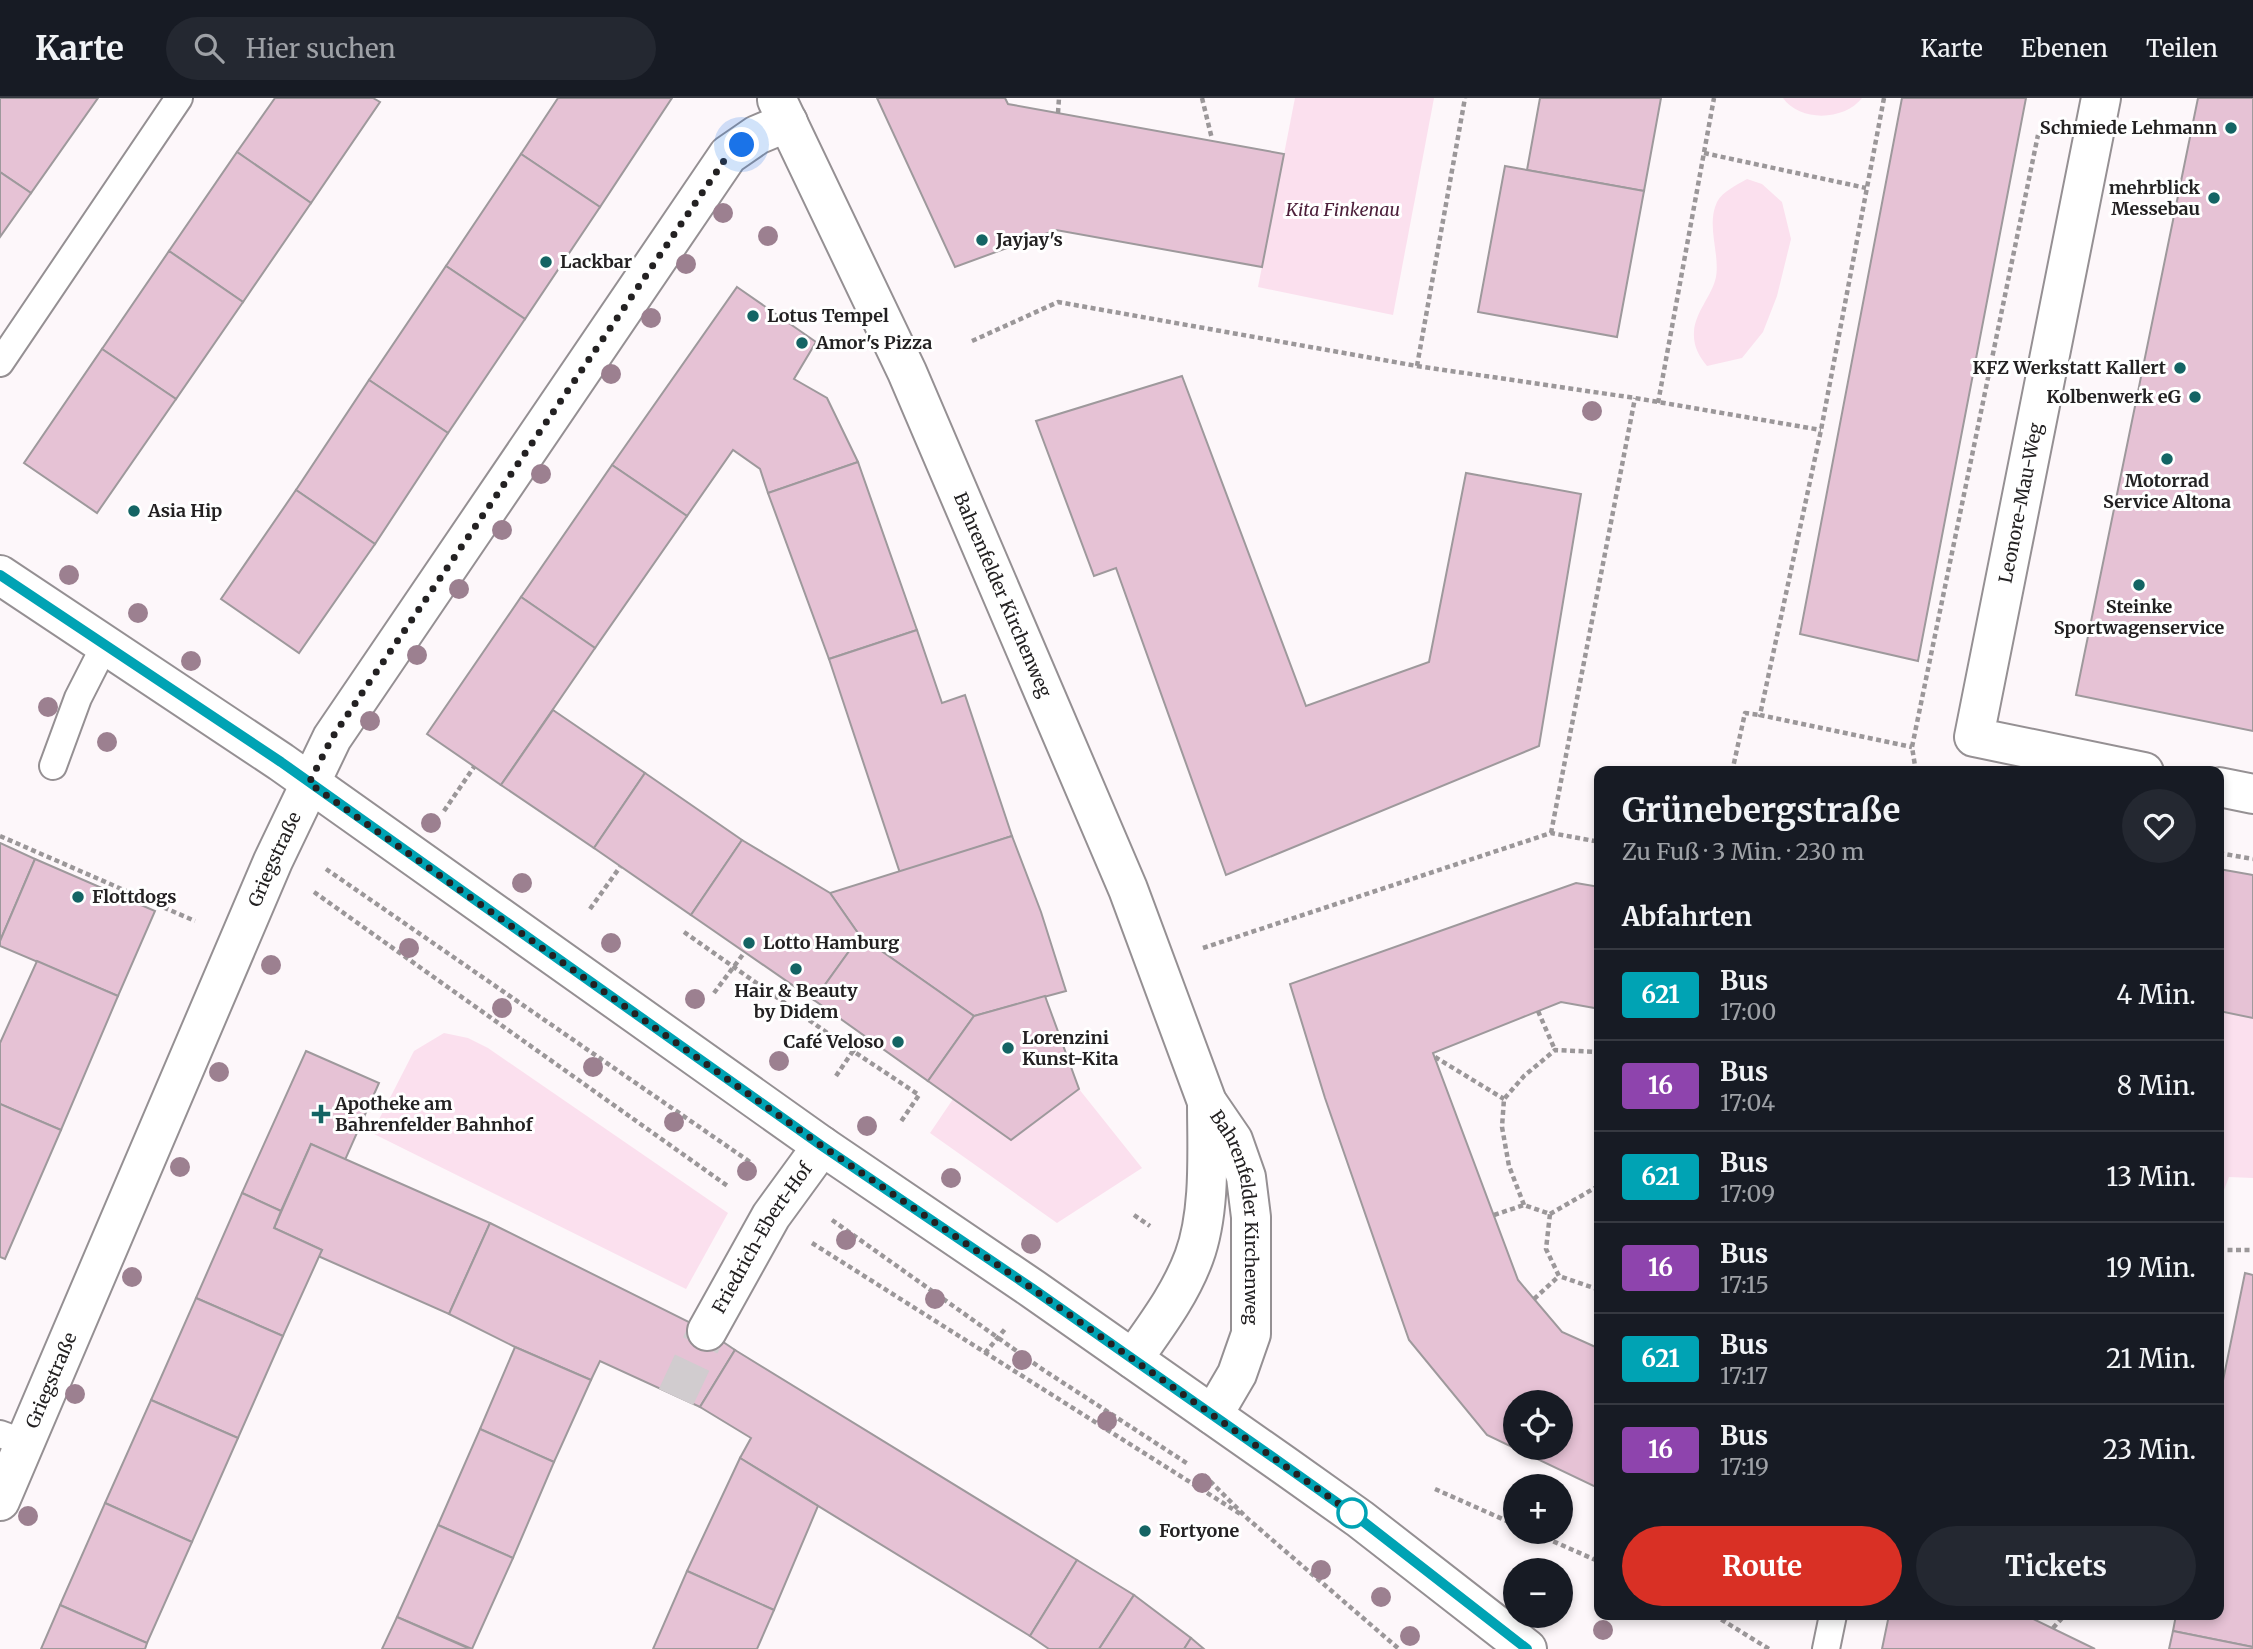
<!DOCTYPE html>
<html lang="de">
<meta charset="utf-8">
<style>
:root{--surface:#171b24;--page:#242831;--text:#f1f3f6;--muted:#9ea1a6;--line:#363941;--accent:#d93025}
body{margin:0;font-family:Merriweather,serif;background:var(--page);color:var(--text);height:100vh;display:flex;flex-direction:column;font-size:26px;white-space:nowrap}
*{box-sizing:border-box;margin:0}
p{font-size:23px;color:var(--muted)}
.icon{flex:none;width:38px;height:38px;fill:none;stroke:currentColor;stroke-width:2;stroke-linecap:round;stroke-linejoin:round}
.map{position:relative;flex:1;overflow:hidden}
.drawer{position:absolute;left:1594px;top:668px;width:630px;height:854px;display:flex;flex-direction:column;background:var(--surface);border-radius:14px;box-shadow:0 4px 10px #0003}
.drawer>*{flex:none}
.badge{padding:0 14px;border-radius:5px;font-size:24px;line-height:46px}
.controls{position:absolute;left:1503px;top:1292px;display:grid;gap:14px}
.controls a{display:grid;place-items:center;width:70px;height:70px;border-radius:50%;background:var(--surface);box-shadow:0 4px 10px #0003;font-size:35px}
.you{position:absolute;width:35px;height:35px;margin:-18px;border:5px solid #fff;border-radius:50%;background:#1a73e8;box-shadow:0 0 0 10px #1a73e833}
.map>.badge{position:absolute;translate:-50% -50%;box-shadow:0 0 0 4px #fff}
h2{padding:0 28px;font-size:26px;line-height:63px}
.round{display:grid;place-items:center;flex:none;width:74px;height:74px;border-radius:37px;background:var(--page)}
.headline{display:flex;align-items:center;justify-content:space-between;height:119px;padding:0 28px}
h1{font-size:33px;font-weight:700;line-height:52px}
.primary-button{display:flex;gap:14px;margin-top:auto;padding:14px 28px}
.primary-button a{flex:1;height:80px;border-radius:42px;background:var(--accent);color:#fff;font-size:28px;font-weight:700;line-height:80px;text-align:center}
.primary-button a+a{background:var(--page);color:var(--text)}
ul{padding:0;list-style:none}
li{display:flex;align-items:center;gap:21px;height:91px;padding:0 28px;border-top:2px solid var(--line)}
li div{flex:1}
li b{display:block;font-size:26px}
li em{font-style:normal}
li .badge{min-width:77px;font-weight:700;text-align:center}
header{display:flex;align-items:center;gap:42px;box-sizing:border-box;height:98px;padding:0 35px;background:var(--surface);border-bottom:2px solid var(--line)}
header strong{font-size:33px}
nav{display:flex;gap:38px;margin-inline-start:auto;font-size:24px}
.search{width:490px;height:63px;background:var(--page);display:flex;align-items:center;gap:18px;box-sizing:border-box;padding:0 24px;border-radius:38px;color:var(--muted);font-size:26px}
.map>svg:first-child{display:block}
</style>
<header>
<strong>Karte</strong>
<div class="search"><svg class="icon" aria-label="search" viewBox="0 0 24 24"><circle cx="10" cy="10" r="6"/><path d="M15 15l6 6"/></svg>Hier suchen</div>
<nav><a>Karte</a><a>Ebenen</a><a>Teilen</a></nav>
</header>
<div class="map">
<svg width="2253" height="1551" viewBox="0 0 2253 1551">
<rect width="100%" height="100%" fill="#fdf7fa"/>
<g fill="#fbe0ee">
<path d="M1295 0H1434L1393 217 1258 189Z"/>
<path d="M1783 0H1862C1844 23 1800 24 1783 0Z"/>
<path d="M1747 81 1762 86 1782 104 1791 141 1777 198 1763 234 1742 260 1707 268C1699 258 1693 248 1694 234 1695 214 1712 198 1716 179 1720 155 1706 127 1717 104 1723 93 1737 87 1747 81Z"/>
<path d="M2219 913 2253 920V1080L2229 1079 2219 1105Z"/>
<path d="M444 935 468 940 488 950 728 1115 686 1191 372 1035 414 953Z"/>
<path d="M1079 991 1142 1070 1057 1125 930 1035 953 1001 1011 1042Z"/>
</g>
<g fill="#e6c2d5" stroke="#9e999c" stroke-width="2" fill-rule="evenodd">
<path d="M0 0H98L31 95 0 74Z"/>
<path d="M275 0H373L380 4 311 105 237 54Z"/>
<path d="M558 0H672L600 109 521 56Z"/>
<path d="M877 0H1005L1008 6 1284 56 1262 169 1056 132 955 169Z"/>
<path d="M1540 0H1661L1644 93 1527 72Z"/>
<path d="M1902 0H2026L1918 563 1800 536Z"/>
<path d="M2198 0H2253V633L2076 597Z"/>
<path d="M237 54 311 105 243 204 169 153Z"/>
<path d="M521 56 600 109 525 221 446 168Z"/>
<path d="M1505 68 1644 93 1617 239 1478 214Z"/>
<path d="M0 74 31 95 0 139Z"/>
<path d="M169 153 243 204 176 301 102 251Z"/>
<path d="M446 168 525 221 448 335 369 282Z"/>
<path d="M737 189 816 244 794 281 827 300 858 364 768 395 760 371 733 352 687 418 612 367Z"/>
<path d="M102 251 176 301 97 415 24 365Z"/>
<path d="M1182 278 1306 608 1429 564 1466 375 1581 396 1539 648 1226 777 1116 470 1094 478 1036 323Z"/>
<path d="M369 282 448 335 375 446 296 392Z"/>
<path d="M858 364 917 532 829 561 768 395Z"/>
<path d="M612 367 687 418 595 550 521 499Z"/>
<path d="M296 392 375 446 299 555 221 501Z"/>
<path d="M521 499 595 550 501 687 427 636Z"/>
<path d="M917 532 942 605 965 597 1012 738 900 775 829 561Z"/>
<path d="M553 612 645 675 594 750 501 687Z"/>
<path d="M645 675 742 742 691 817 594 750Z"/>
<path d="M1012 738 1041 814 1066 893 974 918 860 838 830 795Z"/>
<path d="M742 742 830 795 860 838 814 902 691 817Z"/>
<path d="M0 745 35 761 0 843Z"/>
<path d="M35 761 155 813 118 898 0 848V843Z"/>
<path d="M2219 771 2253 777V920L2219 913Z"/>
<path d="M1576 785 1600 789V911L1561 904 1433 955 1518 1182 1562 1234 1600 1251V1391L1487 1337 1409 1242 1325 1000 1290 886ZM1516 1304H1561V1349H1516Z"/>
<path d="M860 838 974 918 928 983 814 902Z"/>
<path d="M37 863 118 898 61 1032 0 1006V945Z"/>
<path d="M1045 898 1079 991 1011 1042 928 983 974 918Z"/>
<path d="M306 953 379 985 345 1062 311 1046 281 1113 242 1095Z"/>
<path d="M0 1006 61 1032 5 1161 0 1159Z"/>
<path d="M311 1046 490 1125 449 1216 318 1158 322 1152 274 1130Z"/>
<path d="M242 1095 281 1113 274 1130 322 1152 283 1238 196 1200Z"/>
<path d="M490 1125 707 1233 735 1252 700 1309 600 1263 591 1282 515 1249 449 1216Z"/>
<path d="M2245 1175 2253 1177V1549L2173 1533 2176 1517H2219V1302Z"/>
<path d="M196 1200 283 1238 238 1340 151 1302Z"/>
<path d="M515 1249 591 1282 554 1364 480 1331Z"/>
<path d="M735 1252 1077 1462 1030 1538 740 1360 751 1340 700 1309Z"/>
<path d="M151 1302 238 1340 192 1444 105 1405Z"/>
<path d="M480 1331 554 1364 513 1460 438 1427Z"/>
<path d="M740 1360 818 1408 774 1512 687 1473Z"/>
<path d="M105 1405 192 1444 147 1545 60 1507Z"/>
<path d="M438 1427 513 1460 472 1551 397 1519Z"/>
<path d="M1077 1462 1134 1497 1099 1551H1049L1030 1538Z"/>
<path d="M687 1473 774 1512 757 1551H653Z"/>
<path d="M1134 1497 1191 1540 1184 1551H1099Z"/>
<path d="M60 1507 147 1545 145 1551H41Z"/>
<path d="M1889 1517H2025L2095 1551H1882Z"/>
<path d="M397 1519 470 1551H382Z"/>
<path d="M2173 1533 2253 1549V1551H2169Z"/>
<path d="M1191 1540 1204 1551H1184Z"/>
</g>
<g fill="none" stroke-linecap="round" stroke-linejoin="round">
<path stroke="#d1cccf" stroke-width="38" stroke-dasharray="38 19" stroke-linecap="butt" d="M676 1299 707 1233"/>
<defs>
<g id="lane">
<path d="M0 265 179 0"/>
<path d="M53 668 78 600 105 547"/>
<path d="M0 1336 25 1345"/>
<path d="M1826 1551 1833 1517"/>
</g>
<g id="street">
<path d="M2101 0 1974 639 2144 674"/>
<path id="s1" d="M777 2 907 274 1128 791 1207 1004 1233 1042 1246 1079 1251 1119V1236L1237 1276 1213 1317"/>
<path d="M2219 689 2253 696"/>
<path id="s2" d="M707 1233 771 1118 822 1048"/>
<path d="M1133 1261C1156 1228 1180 1197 1194 1159 1211 1113 1207 1052 1207 1004"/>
<path id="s3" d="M0 1403 273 763 332 640 728 57 757 37 788 24"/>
</g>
<path id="secondary" d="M0 477 281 664 822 1048 1033 1191 1284 1367 1360 1421 1527 1551"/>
</defs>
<use href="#lane" stroke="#959093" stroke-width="30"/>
<use href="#street" stroke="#959093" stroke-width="42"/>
<use href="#secondary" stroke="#959093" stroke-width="42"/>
<g stroke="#9b9799" stroke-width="4.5" stroke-dasharray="5 3.5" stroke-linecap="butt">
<path d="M1202 0 1212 41"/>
<path d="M1884 0 1821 332 1760 617 1912 649"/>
<path d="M1058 15 1059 0"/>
<path d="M1704 55 1866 90"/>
<path d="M972 243 1058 204 1417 268 1635 300 1821 332"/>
<path d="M1417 268 1465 0"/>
<path d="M1658 305 1714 0"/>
<path d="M1732 674 1745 615 1760 617"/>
<path d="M1916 674 1912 649 2038 37"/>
<path d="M444 713 474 669"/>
<path d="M1551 735 1635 300"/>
<path d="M0 738 195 823"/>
<path d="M2219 755 2253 761"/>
<path d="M326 771 750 1064"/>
<path d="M314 794 729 1089"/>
<path d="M590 811 620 769"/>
<path d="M684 834 853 953 865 939"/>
<path d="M1203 850 1551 735 1600 744"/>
<path d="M714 895 744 855"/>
<path d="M1538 913 1555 952"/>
<path d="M1435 959 1504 1001"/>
<path d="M836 978 853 953 919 997 900 1025"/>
<path d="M1524 1107 1509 1068 1502 1029 1504 1001 1524 978 1555 952 1600 954"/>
<path d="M1550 1116 1600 1087"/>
<path d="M1134 1117 1150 1128"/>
<path d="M1494 1117 1524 1107 1550 1116 1546 1151 1559 1178 1600 1192"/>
<path d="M832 1122 1042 1271 1188 1366"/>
<path d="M812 1145 1242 1417"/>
<path d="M2219 1152H2253"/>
<path d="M1534 1201 1559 1178"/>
<path d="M985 1255 1005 1231"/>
<path d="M1204 1377 1248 1421 1399 1551"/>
<path d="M1435 1391 1516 1427"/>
<path d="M1530 1433 1600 1464"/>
<path d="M1714 1517 1769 1551"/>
<path d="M2053 1530 2065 1517"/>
</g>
<use href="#lane" stroke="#fff" stroke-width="26"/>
<use href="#street" stroke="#fff" stroke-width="38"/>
<use href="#secondary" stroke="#fff" stroke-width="38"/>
</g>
<g fill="#9c8090">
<circle cx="723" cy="115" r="10"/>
<circle cx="768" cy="138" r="10"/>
<circle cx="686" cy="166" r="10"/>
<circle cx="651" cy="220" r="10"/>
<circle cx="611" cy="276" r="10"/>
<circle cx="1592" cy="313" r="10"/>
<circle cx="541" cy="376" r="10"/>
<circle cx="502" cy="432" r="10"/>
<circle cx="69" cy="477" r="10"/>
<circle cx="459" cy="491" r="10"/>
<circle cx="138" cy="515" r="10"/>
<circle cx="417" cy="557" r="10"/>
<circle cx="191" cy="563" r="10"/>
<circle cx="48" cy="609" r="10"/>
<circle cx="370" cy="623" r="10"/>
<circle cx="107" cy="644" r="10"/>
<circle cx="431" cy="725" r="10"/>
<circle cx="522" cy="785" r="10"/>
<circle cx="611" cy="845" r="10"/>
<circle cx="409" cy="850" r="10"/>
<circle cx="271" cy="867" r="10"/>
<circle cx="695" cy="901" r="10"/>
<circle cx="502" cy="910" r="10"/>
<circle cx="779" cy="963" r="10"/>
<circle cx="593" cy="969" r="10"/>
<circle cx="219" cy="974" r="10"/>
<circle cx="674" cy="1024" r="10"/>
<circle cx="867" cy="1028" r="10"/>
<circle cx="180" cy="1069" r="10"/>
<circle cx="747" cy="1073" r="10"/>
<circle cx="951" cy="1080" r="10"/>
<circle cx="846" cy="1142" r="10"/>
<circle cx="1031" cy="1146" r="10"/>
<circle cx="132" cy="1179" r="10"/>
<circle cx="935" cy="1201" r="10"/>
<circle cx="1022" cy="1262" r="10"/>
<circle cx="75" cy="1296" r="10"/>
<circle cx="1107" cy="1323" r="10"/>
<circle cx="1202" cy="1385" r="10"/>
<circle cx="28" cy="1418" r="10"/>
<circle cx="1321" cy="1472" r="10"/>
<circle cx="1381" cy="1499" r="10"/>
<circle cx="1603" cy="1532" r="10"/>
<circle cx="1410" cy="1538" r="10"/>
</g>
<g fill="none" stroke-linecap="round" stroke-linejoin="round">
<defs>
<path id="line" d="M0 477 281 664 822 1048 1033 1191 1284 1367 1360 1421 1527 1551"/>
</defs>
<use href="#line" stroke="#fff" stroke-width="16"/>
<use href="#line" stroke="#00a3b4" stroke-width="10"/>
<path stroke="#232122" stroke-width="7" stroke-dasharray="0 12.6" d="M742 47 728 57 362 595 332 640 309 685 822 1048 1033 1191 1352 1415"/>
</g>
<g fill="#146464" stroke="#fff" stroke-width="2.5">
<circle cx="2231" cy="30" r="7"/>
<circle cx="2214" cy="100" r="7"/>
<circle cx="982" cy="142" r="7"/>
<circle cx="546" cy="164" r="7"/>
<circle cx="753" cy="218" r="7"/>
<circle cx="802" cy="245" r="7"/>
<circle cx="2180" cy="270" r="7"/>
<circle cx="2195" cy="299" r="7"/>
<circle cx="2167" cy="361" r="7"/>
<circle cx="134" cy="413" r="7"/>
<circle cx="2139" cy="487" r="7"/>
<circle cx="78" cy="799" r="7"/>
<circle cx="749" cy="845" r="7"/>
<circle cx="796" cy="871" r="7"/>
<circle cx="898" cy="944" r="7"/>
<circle cx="1008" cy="950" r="7"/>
<path d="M317.5 1005.5h7v7h7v7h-7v7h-7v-7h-7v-7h7z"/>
<circle cx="1145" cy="1433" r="7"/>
</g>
<circle fill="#fff" stroke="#00a3b4" stroke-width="3.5" cx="1352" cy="1415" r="14"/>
<g text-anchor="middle" stroke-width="6" stroke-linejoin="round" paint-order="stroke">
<g font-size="18" font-weight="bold" fill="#232122" stroke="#fff" text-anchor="start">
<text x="2217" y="36" text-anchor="end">Schmiede Lehmann</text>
<text x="2200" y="96" text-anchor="end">mehrblick<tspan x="2200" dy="21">Messebau</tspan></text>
<text x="996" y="148">Jayjay's</text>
<text x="560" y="170">Lackbar</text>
<text x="767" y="224">Lotus Tempel</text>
<text x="816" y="251">Amor's Pizza</text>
<text x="2166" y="276" text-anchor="end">KFZ Werkstatt Kallert</text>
<text x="2181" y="305" text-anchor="end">Kolbenwerk eG</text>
<text x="2167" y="389" text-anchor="middle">Motorrad<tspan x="2167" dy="21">Service Altona</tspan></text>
<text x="148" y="419">Asia Hip</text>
<text x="2139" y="515" text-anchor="middle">Steinke<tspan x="2139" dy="21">Sportwagenservice</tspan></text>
<text x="92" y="805">Flottdogs</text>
<text x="763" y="851">Lotto Hamburg</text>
<text x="796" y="899" text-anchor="middle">Hair &amp; Beauty<tspan x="796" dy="21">by Didem</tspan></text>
<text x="1022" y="946">Lorenzini<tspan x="1022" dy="21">Kunst-Kita</tspan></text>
<text x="884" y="950" text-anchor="end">Café Veloso</text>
<text x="335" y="1012">Apotheke am<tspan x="335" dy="21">Bahrenfelder Bahnhof</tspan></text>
<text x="1159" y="1439">Fortyone</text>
</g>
<g font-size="18" font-style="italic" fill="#4c1f3a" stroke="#fff">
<text x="1343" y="118">Kita Finkenau</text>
</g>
<g font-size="18" fill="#232122" stroke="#fff">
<text transform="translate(2021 405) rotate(-79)" y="6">Leonore-Mau-Weg</text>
<text dy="6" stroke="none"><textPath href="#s1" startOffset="544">Bahrenfelder Kirchenweg</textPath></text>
<text dy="6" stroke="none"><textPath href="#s3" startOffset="698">Griegstraße</textPath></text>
<text dy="6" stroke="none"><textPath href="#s1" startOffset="1214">Bahrenfelder Kirchenweg</textPath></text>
<text dy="6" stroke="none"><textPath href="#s2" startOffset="108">Friedrich-Ebert-Hof</textPath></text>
<text dy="6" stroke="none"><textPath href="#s3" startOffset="131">Griegstraße</textPath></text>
</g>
</g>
</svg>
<div class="controls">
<a><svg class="icon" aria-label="locate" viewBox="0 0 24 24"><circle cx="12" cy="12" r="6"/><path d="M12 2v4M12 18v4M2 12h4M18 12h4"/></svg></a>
<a>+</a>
<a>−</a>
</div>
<div class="you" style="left:742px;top:47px"></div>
<section class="drawer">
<div class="headline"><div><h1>Grünebergstraße</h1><p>Zu Fuß · 3 Min. · 230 m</p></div><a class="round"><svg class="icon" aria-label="heart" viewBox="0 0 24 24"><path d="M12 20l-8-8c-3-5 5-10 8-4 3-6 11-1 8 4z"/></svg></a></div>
<h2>Abfahrten</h2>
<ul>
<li><span class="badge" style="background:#00a3b4;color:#fff">621</span><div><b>Bus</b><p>17:00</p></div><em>4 Min.</em></li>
<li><span class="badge" style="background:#8e44ad;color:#fff">16</span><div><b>Bus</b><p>17:04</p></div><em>8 Min.</em></li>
<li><span class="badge" style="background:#00a3b4;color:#fff">621</span><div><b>Bus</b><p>17:09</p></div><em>13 Min.</em></li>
<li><span class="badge" style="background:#8e44ad;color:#fff">16</span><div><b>Bus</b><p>17:15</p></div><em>19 Min.</em></li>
<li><span class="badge" style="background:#00a3b4;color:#fff">621</span><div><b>Bus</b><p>17:17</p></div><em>21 Min.</em></li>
<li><span class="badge" style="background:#8e44ad;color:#fff">16</span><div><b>Bus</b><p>17:19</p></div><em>23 Min.</em></li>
</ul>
<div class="primary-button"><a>Route</a><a>Tickets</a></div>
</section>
</div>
